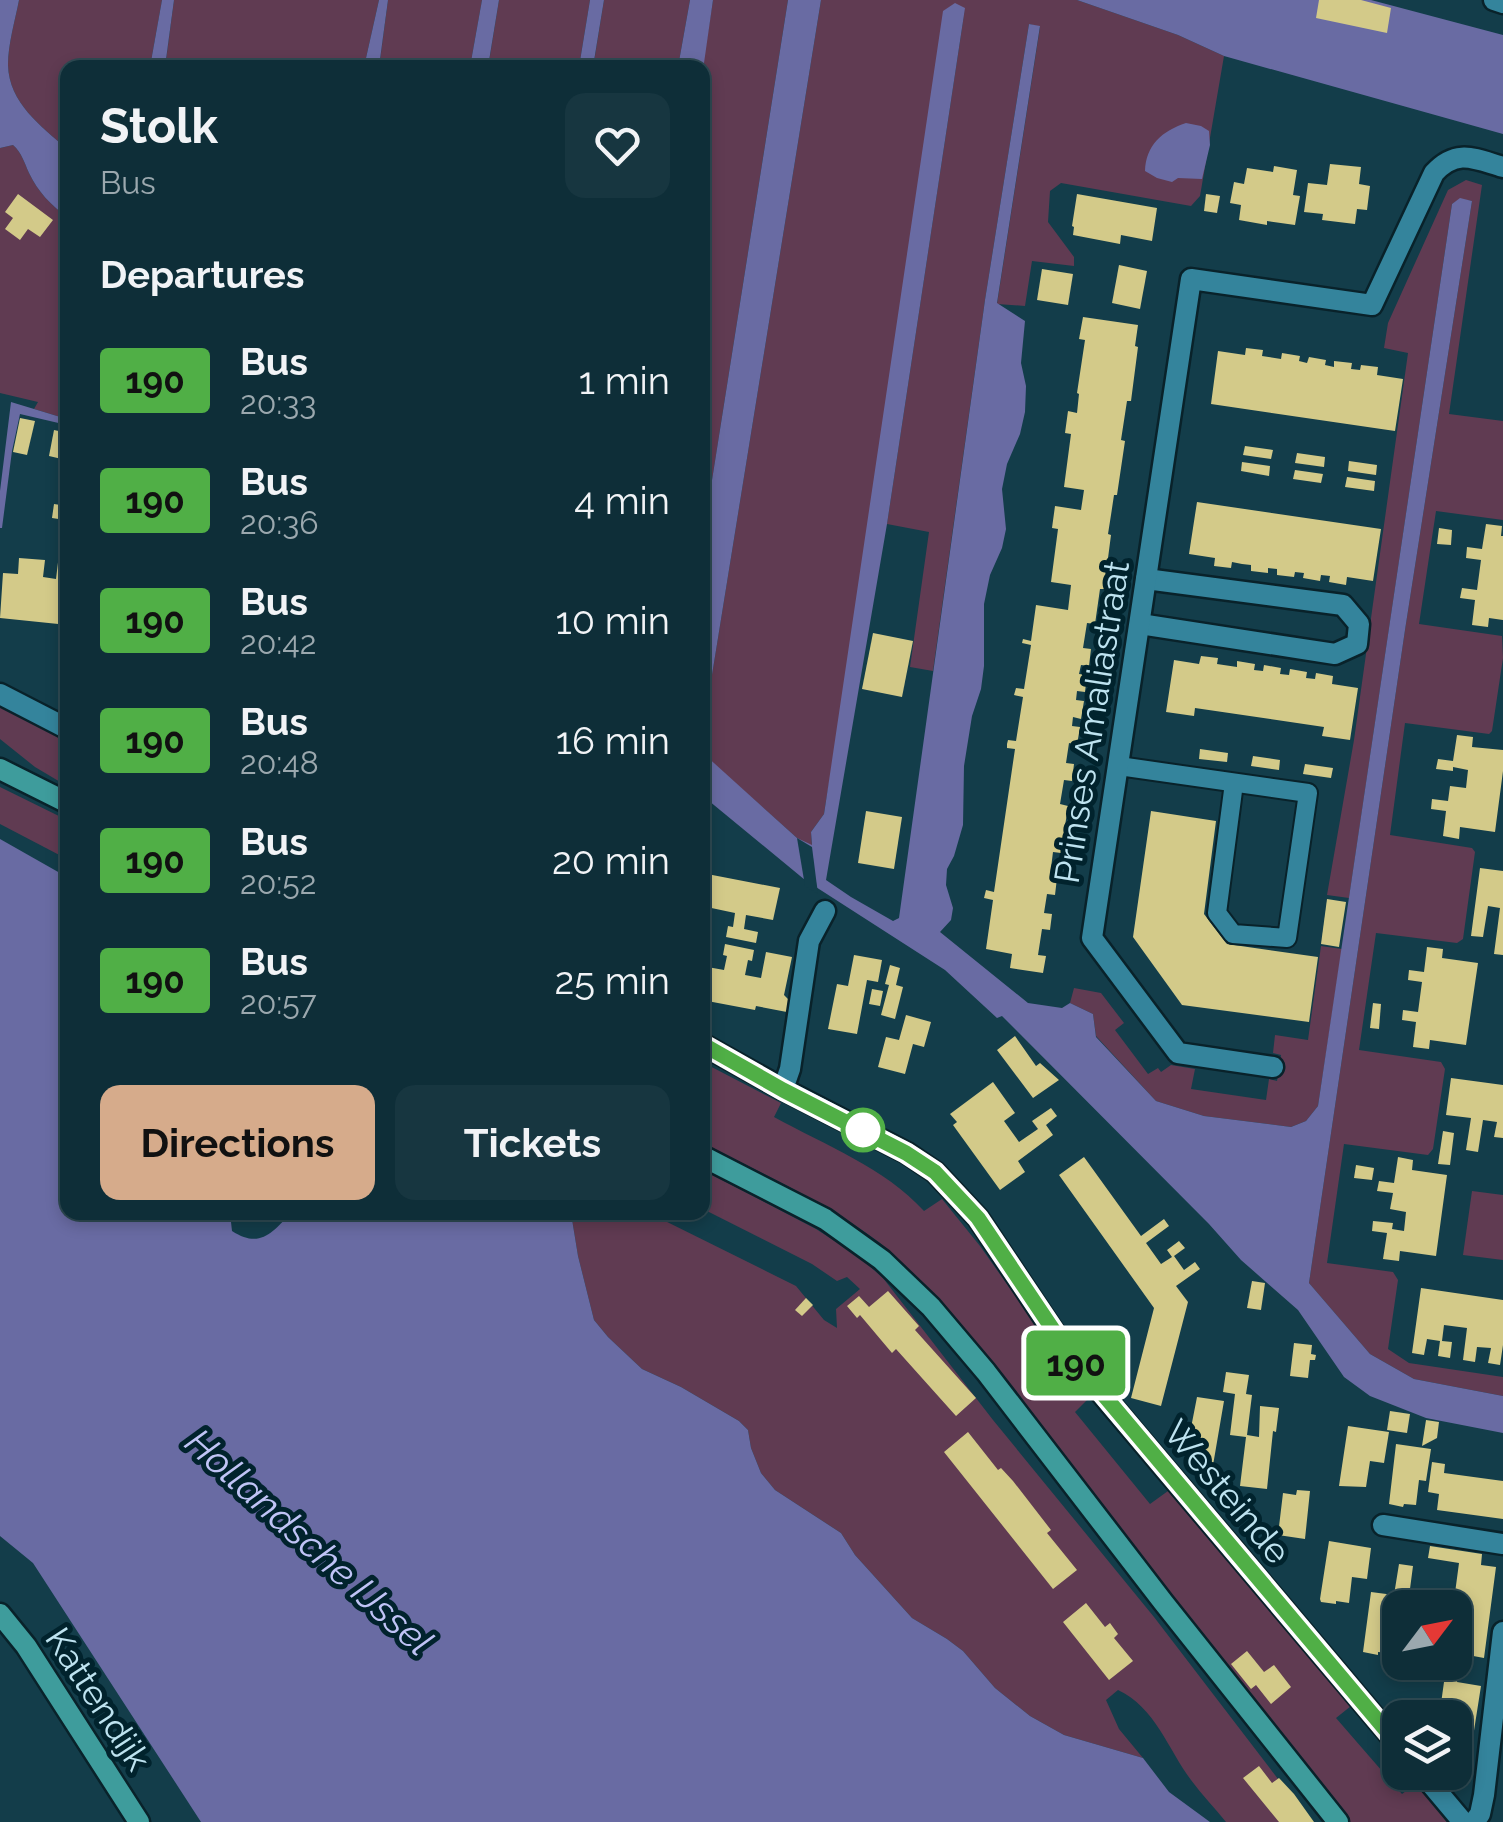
<!DOCTYPE html>
<style>
:root{--surface:#0e2e38;--page:#173640;--text:#f1f3f6;--muted:#9ba8ae;--line:#2e4a53;--accent:#d6ab8b}
body{margin:0;font-family:Raleway,sans-serif;background:var(--page);color:var(--text);height:100vh;display:flex;flex-direction:column;font-size:38px;white-space:nowrap}
*{box-sizing:border-box;margin:0}
p{font-size:32px;color:var(--muted)}
.icon{flex:none;width:55px;height:55px;fill:none;stroke:currentColor;stroke-width:2;stroke-linecap:round;stroke-linejoin:round}
.map{position:relative;flex:1;overflow:hidden}
.drawer{position:absolute;left:60px;top:60px;width:650px;height:1160px;display:flex;flex-direction:column;background:var(--surface);border-radius:20px;box-shadow:0 5px 15px #0003,0 0 0 2px var(--line)}
.drawer>*{flex:none}
.badge{padding:0 20px;border-radius:8px;font-size:35px;line-height:65px}
.needle{width:65px;rotate:58deg}
.tools{position:absolute;left:1382px;top:1590px;display:grid;gap:20px}
.tools a{display:grid;place-items:center;width:90px;height:90px;border-radius:20px;background:var(--surface);box-shadow:0 5px 15px #0003,0 0 0 2px var(--line);font-size:50px}
.map>.badge{position:absolute;translate:-50% -50%;box-shadow:0 0 0 5px #fff}
h2{padding:0 40px;font-size:38px;line-height:90px}
.round{display:grid;place-items:center;flex:none;width:105px;height:105px;border-radius:20px;background:var(--page)}
.overview{display:flex;align-items:center;justify-content:space-between;height:170px;padding:0 40px}
h1{font-size:48px;font-weight:700;line-height:75px}
.action{display:flex;gap:20px;margin-top:auto;padding:20px 40px}
.action a{flex:1;height:115px;border-radius:20px;background:var(--accent);color:#111;font-size:40px;font-weight:700;line-height:115px;text-align:center}
.action a+a{background:var(--page);color:var(--text)}
ul{padding:0;list-style:none}
li{display:flex;align-items:center;gap:30px;height:120px;padding:0 40px}
li div{flex:1}
li b{display:block;font-size:38px}
li em{font-style:normal}
li .badge{min-width:110px;font-weight:700;text-align:center}
.map>svg:first-child{display:block}
</style>
<div class="map">
<svg width="1503" height="1822" viewBox="0 0 1503 1822">
<rect width="100%" height="100%" fill="#133d4a"/>
<g fill="#603b52">
<path d="M19 0H162L150 67 68 68 67 149C41 126 9 103 8 65 8 44 15 21 19 0Z"/>
<path d="M174 0H379L364 67 165 68Z"/>
<path d="M388 0H482L470 67 379 68Z"/>
<path d="M499 0H590L579 67 488 68Z"/>
<path d="M604 0H690L678 67 593 68Z"/>
<path d="M713 0H788L703 537 702 70Z"/>
<path d="M821 0H1077L1178 35 1224 56 1200 196 1191 206 1061 183 1050 191 1048 222 1074 257V266L1032 261 1025 306 997 304 1040 27 1029 24 985 300 933 671 910 667 929 532 887 524 965 8 826 801 824 814 811 832 812 847 797 838 704 755 707 706Z"/>
<path d="M13 145C22 153 24 162 29 173 38 192 51 205 67 217V419L34 409 38 402 0 393V148Z"/>
<path d="M1466 180 1482 185 1449 414 1503 421V520L1436 511 1419 624 1502 636 1503 658 1492 731 1489 734 1405 723 1390 835 1472 848 1475 852 1463 939 1457 943 1376 933 1359 1050 1441 1062 1445 1069 1433 1149 1428 1155 1344 1144 1327 1263 1393 1272 1398 1280 1388 1349 1409 1363 1503 1377V1396L1414 1379 1370 1354 1309 1283 1405 630 1472 201 1460 199 1452 204 1349 898 1327 895 1354 740 1408 353 1384 348 1388 323 1448 190Z"/>
<path d="M0 707 67 740V786L35 767 0 739Z"/>
<path d="M0 787 67 820V859L0 824Z"/>
<path d="M1321 946 1342 949 1318 1106 1306 1121 1291 1127 1204 1116 1156 1101 1096 1036 1093 1014 1070 1003 1074 988 1101 993 1124 1023 1115 1030 1148 1074 1158 1068 1161 1072 1171 1065 1195 1069 1191 1089 1266 1100 1269 1079 1277 1081 1281 1055 1273 1053 1275 1035 1308 1040Z"/>
<path d="M702 1062 781 1103 774 1117C825 1145 885 1168 924 1211L942 1199 980 1246 1088 1399 1075 1412 1150 1504 1168 1491 1274 1613 1351 1706 1336 1718 1402 1794 1417 1783 1447 1822H1350L925 1286C910 1272 896 1256 880 1243 826 1202 762 1174 703 1143Z"/>
<path d="M703 1170 816 1229 858 1256 883 1278 993 1420 1154 1617 1311 1822H1226C1215 1808 1202 1795 1191 1780 1168 1749 1155 1707 1118 1690L1106 1700 1119 1729 1143 1758 1064 1735 1030 1716 995 1688 963 1651 947 1639 912 1618 855 1555 841 1533 775 1490 761 1473 751 1448 748 1430 739 1421 681 1387 642 1369 608 1337 594 1320 578 1256 571 1213H649L796 1286 824 1320 837 1328 836 1309 860 1289 847 1277 837 1281 812 1264 703 1209Z"/>
<path d="M1472 1191 1503 1195V1260L1463 1255Z"/>
</g>
<g fill="#696ba3">
<path d="M0 0H19C15 21 8 44 8 65 9 103 41 126 67 149V217C51 205 38 192 29 173 24 162 22 153 13 145L0 148Z"/>
<path d="M162 0H174L165 67H150Z"/>
<path d="M379 0H388L379 67H364Z"/>
<path d="M482 0H499L488 67H470Z"/>
<path d="M590 0H604L593 67H579Z"/>
<path d="M690 0H713L703 70 702 68 678 67Z"/>
<path d="M788 0H821L707 706 704 754 797 838 812 845 811 832 824 814 826 801 943 11 955 3 965 8 887 524 826 880 851 897 893 921 899 918 985 300 1029 24 1040 26 997 303 1025 321 1021 363 1026 386 1025 412 1020 434 1007 464 1002 489 1006 529 1002 548 990 575 984 604V666L981 689 972 716 964 766 963 825 954 856 947 869 946 885 953 908 951 920 940 932 1028 1003 1062 1008 1070 1003 1093 1014 1096 1037 1156 1101 1204 1116 1291 1127 1306 1121 1318 1106 1452 204 1460 198 1472 201 1405 630 1309 1283 1370 1354 1414 1379 1503 1396V1433L1426 1418 1370 1396 1344 1377 1298 1310 1241 1260 1209 1224 1002 1016 997 1018 945 970 805 880 703 796V537Z"/>
<path d="M1077 0H1371L1503 35V134L1224 56 1178 35Z"/>
<path d="M1186 123 1201 126 1209 131 1210 145 1202 179 1178 178 1172 182 1157 178 1145 171C1146 145 1162 131 1186 123Z"/>
<path d="M11 402 67 419V425L20 414 12 451 2 528H0V491Z"/>
<path d="M0 839 67 877 68 1212 237 1213 231 1222 232 1231C260 1249 272 1233 291 1213H571L578 1256 594 1320 608 1337 642 1369 681 1387 739 1421 748 1430 751 1448 761 1473 775 1490 841 1533 855 1555 912 1618 947 1639 963 1651 995 1688 1030 1716 1064 1735 1143 1758 1169 1792 1210 1822H201L33 1563 0 1536Z"/>
</g>
<path fill="#133d4a" d="M797 838 812 847 818 894 805 886Z"/>
<g fill="#d3ca89">
<path d="M1319 0H1361L1391 8 1387 33 1316 18Z"/>
<path d="M1330 164 1361 167 1359 184 1370 186 1367 210 1357 209 1355 224 1322 220 1323 214 1304 212 1308 183 1327 185Z"/>
<path d="M1274 166 1297 170 1293 195 1300 196 1295 225 1267 221V225L1239 220 1241 205 1230 203 1234 182 1244 184 1247 168 1273 172Z"/>
<path d="M18 194 53 220 40 237 28 229 20 240 5 229 13 218 5 212Z"/>
<path d="M1077 194 1157 208 1152 241 1121 235 1120 244 1073 235 1074 227 1072 226Z"/>
<path d="M1206 194 1220 196 1217 213 1204 211Z"/>
<path d="M1119 265 1147 271 1140 309 1112 303Z"/>
<path d="M1042 269 1073 274 1068 305 1037 300Z"/>
<path d="M1083 317 1138 325 1135 346 1138 347 1131 401H1127L1121 440 1125 441 1117 495H1114L1111 515 1108 534 1111 535 1104 589H1100L1095 624 1087 623 1083 648 1091 649 1089 666 1081 665 1079 674 1087 675 1085 692 1077 691 1076 700 1084 701 1081 719 1073 717 1072 726 1080 727 1077 745 1069 743 1066 763 1074 764 1072 781 1064 780 1060 804 1068 806 1061 853 1053 852 1050 876 1057 878 1055 895 1047 894 1044 913 1052 914 1050 930 1042 929 1038 955 1046 956 1043 973 1010 968 1012 954 986 949 993 900 984 898 986 890 994 892 1015 749 1007 748V744L1008 740 1016 741 1023 697 1014 695 1016 688 1024 689 1031 645 1022 643 1023 639 1031 641 1036 605 1068 610 1071 585 1051 582 1058 529 1052 528 1055 506 1081 510 1084 490 1064 487 1071 434 1065 433 1068 411 1077 413 1079 394 1077 393 1085 340 1079 339Z"/>
<path d="M1246 348 1263 350 1262 356 1281 359 1282 353 1300 356 1299 361 1307 363 1309 357 1326 360 1325 365 1334 367V361L1352 363 1351 369 1360 370 1361 365 1378 367 1377 375 1403 379 1395 431 1211 404 1218 351 1245 355Z"/>
<path d="M20 418 35 421 27 455 13 452Z"/>
<path d="M54 430 68 433 66 460 49 456Z"/>
<path d="M1245 446 1273 450 1271 459 1243 455Z"/>
<path d="M1297 453 1325 457 1324 467 1295 463Z"/>
<path d="M1349 461 1377 465 1376 475 1348 471Z"/>
<path d="M1242 462 1270 466 1269 476 1241 471Z"/>
<path d="M1295 470 1323 474 1321 483 1293 479Z"/>
<path d="M1347 477 1375 481 1374 491 1345 487Z"/>
<path d="M1197 502 1381 529 1373 581 1347 577 1346 585 1329 582 1330 576 1321 575 1320 581 1303 578 1304 573 1295 572 1294 577 1277 575V569L1268 568V573L1251 571V565L1242 564 1232 562 1231 568 1214 566 1215 558 1189 554Z"/>
<path d="M54 504 67 506 65 520 52 518Z"/>
<path d="M1486 524 1502 526 1501 536H1503V620L1489 618 1488 627 1472 625 1475 600 1460 598 1462 588 1477 590 1481 560 1466 558 1467 547 1482 549Z"/>
<path d="M1439 528 1452 530 1451 545 1437 544Z"/>
<path d="M59 554 68 555V625L0 618 3 573 18 574 19 558 45 560 43 577 56 579Z"/>
<path d="M873 633 913 641 902 697 862 689Z"/>
<path d="M1201 656 1218 658 1217 664 1237 667V661L1255 664 1254 670 1263 671 1264 665 1281 668 1280 674 1289 675 1290 669 1307 672 1306 678 1315 679 1316 673 1333 676 1332 684 1358 688 1350 740 1322 736 1324 727 1195 708 1194 716 1166 712 1174 660 1199 664Z"/>
<path d="M1457 735 1473 737 1472 747 1503 750V771L1495 832 1460 827 1459 839 1443 836 1446 811 1431 809 1432 799 1448 801 1450 786 1466 788 1468 770 1453 767V771L1436 769 1438 759 1453 761Z"/>
<path d="M1200 749 1228 753 1227 762 1199 759Z"/>
<path d="M1253 756 1280 760 1279 770 1251 766Z"/>
<path d="M1305 764 1333 768 1331 778 1303 774Z"/>
<path d="M866 811 902 817 894 869 858 863Z"/>
<path d="M1151 811 1216 821 1204 914 1227 944 1318 957 1309 1022 1182 1005 1133 937Z"/>
<path d="M1480 868 1503 871V955L1494 954 1500 908 1488 906 1483 937 1471 936Z"/>
<path d="M702 873 780 888 773 920 746 915 744 929 758 932 756 943 726 937 728 926 733 927 735 913 702 906Z"/>
<path d="M1327 899 1346 902 1339 947 1321 944Z"/>
<path d="M725 944 754 950 752 961 748 960 745 975 761 978 766 952 792 957 784 995 793 1004 792 1013 756 1006 755 1010 702 1000V966L724 970 727 956 723 955Z"/>
<path d="M1427 947 1443 949 1442 958 1478 963 1466 1045 1430 1040 1429 1049 1413 1047 1416 1022 1402 1020 1403 1010 1418 1012 1422 982 1408 980 1409 970 1424 972Z"/>
<path d="M854 955 882 960 878 982 867 980 857 1034 828 1029 837 984 848 986Z"/>
<path d="M890 965 900 968 896 985 903 987 895 1019 881 1015 889 985 885 984Z"/>
<path d="M872 989 883 991 880 1006 869 1004Z"/>
<path d="M1373 1003 1381 1004 1379 1029 1370 1028Z"/>
<path d="M906 1015 931 1022 924 1047 913 1044 905 1074 878 1067 886 1037 899 1040Z"/>
<path d="M1015 1036 1036 1066 1040 1063 1059 1080 1033 1098 997 1050Z"/>
<path d="M1451 1078 1503 1085V1138L1494 1137 1497 1122 1483 1120 1478 1152 1466 1150 1471 1118 1446 1115Z"/>
<path d="M993 1082 1015 1113 1004 1121 1019 1142 1038 1129 1032 1121 1051 1108 1057 1116 1046 1125 1053 1135 1018 1161 1025 1172 1000 1190 953 1125 957 1122 950 1114Z"/>
<path d="M1443 1131 1454 1133 1450 1165 1438 1164Z"/>
<path d="M1084 1157 1141 1236 1164 1219 1169 1226 1146 1243 1161 1264 1172 1257 1167 1250 1179 1241 1185 1248 1174 1256 1184 1270 1195 1262 1200 1269 1176 1286 1188 1302 1161 1406 1131 1398 1154 1308 1059 1175Z"/>
<path d="M1398 1157 1413 1160 1412 1170 1447 1175 1436 1256 1400 1251 1399 1261 1383 1259 1387 1233 1372 1231 1373 1221 1393 1223 1392 1229 1404 1231 1406 1212 1390 1209 1393 1193 1377 1191 1379 1181 1394 1183Z"/>
<path d="M1356 1165 1374 1168 1372 1180 1354 1178Z"/>
<path d="M1252 1281 1265 1283 1261 1310 1247 1308Z"/>
<path d="M1421 1288 1503 1300V1345L1500 1365 1488 1363 1491 1348 1477 1347 1475 1362 1463 1360 1467 1328 1444 1325 1442 1341 1452 1342 1450 1358 1438 1356 1440 1341 1427 1339 1424 1355 1412 1353Z"/>
<path d="M888 1291 919 1326 915 1330 976 1398 956 1416 896 1349 892 1353 860 1315 857 1318 847 1306 859 1296 869 1307Z"/>
<path d="M806 1298 813 1305 802 1316 795 1310Z"/>
<path d="M1294 1343 1312 1345 1311 1354 1316 1355 1315 1360H1310L1308 1378 1290 1376Z"/>
<path d="M1226 1372 1249 1375 1246 1394 1252 1395 1247 1435 1259 1437 1260 1406 1279 1408 1276 1432 1273 1431 1267 1489 1240 1486 1246 1437 1230 1435 1235 1394 1223 1392Z"/>
<path d="M1197 1397 1224 1401 1211 1477 1190 1473 1196 1439 1189 1438Z"/>
<path d="M1390 1411 1410 1414 1407 1433 1387 1430Z"/>
<path d="M1426 1420 1439 1422 1437 1438 1422 1446Z"/>
<path d="M1348 1426 1389 1432 1384 1463 1370 1461 1366 1487 1339 1486Z"/>
<path d="M968 1432 998 1470 1001 1468 1013 1481 1051 1530 1047 1533 1077 1570 1053 1589 944 1452Z"/>
<path d="M1396 1444 1431 1449 1426 1481 1419 1480 1416 1505 1404 1504 1403 1507 1389 1504Z"/>
<path d="M1432 1462 1445 1464 1444 1473 1503 1481V1519L1437 1510 1439 1494 1428 1492Z"/>
<path d="M1297 1490 1310 1491 1305 1539 1278 1535 1283 1493 1296 1495Z"/>
<path d="M1329 1541 1371 1548 1367 1579 1352 1577 1349 1603 1336 1601V1604L1321 1602 1320 1599Z"/>
<path d="M1430 1546 1482 1554 1481 1565 1496 1567 1484 1658 1468 1655 1466 1667 1455 1665V1608H1453L1459 1563 1428 1558Z"/>
<path d="M1399 1564 1413 1566 1408 1604 1415 1606V1608H1400V1629L1394 1628 1390 1653 1378 1652V1655L1363 1652 1371 1592 1394 1595Z"/>
<path d="M1086 1603 1105 1627 1110 1623 1118 1634 1114 1638 1133 1661 1109 1680 1063 1622Z"/>
<path d="M1247 1651 1264 1672 1274 1665 1291 1687 1271 1704 1256 1685 1251 1689 1231 1664Z"/>
<path d="M1432 1666 1459 1669 1457 1682 1481 1686 1473 1737 1455 1734V1718H1439L1444 1682 1430 1680Z"/>
<path d="M1259 1766 1272 1783 1279 1778 1294 1794 1314 1822H1279L1243 1778Z"/>
</g>
<g fill="none" stroke-linecap="round" stroke-linejoin="round">
<defs>
<path id="lane" d="M1119 766 1308 793 1287 938 1233 934 1217 913 1234 783"/>
<g id="street">
<path d="M1494 0 1503 3"/>
<path d="M1140 624 1335 654 1357 644 1359 624 1343 605 1146 579"/>
<path d="M0 694 68 729"/>
<path d="M702 1044 783 1089 907 1153 935 1172 978 1218 1069 1355 1400 1747"/>
<path d="M1273 1067 1178 1053 1092 938 1191 279 1372 305 1434 173C1457 148 1475 159 1503 167"/>
<path d="M783 1089 790 1069 809 941 825 911"/>
<path d="M1383 1525 1503 1544"/>
<path d="M1421 1772 1463 1822"/>
<path d="M1474 1822 1480 1814 1484 1795 1503 1632"/>
</g>
<g id="secondary">
<path d="M0 769 68 803"/>
<path d="M702 1156 825 1219 882 1260 931 1307 986 1372 1163 1602 1338 1822"/>
<path d="M0 1614 26 1646 139 1822"/>
</g>
</defs>
<use href="#lane" stroke="#09222a" stroke-width="22"/>
<use href="#street" stroke="#09222a" stroke-width="25"/>
<use href="#secondary" stroke="#09222a" stroke-width="25"/>
<use href="#lane" stroke="#34849c" stroke-width="18"/>
<use href="#street" stroke="#34849c" stroke-width="20"/>
<use href="#secondary" stroke="#3e9c9c" stroke-width="20"/>
</g>
<g fill="none" stroke-linecap="round" stroke-linejoin="round">
<defs>
<path id="line" d="M702 1044 783 1090 906 1153 935 1172 978 1218 1070 1355 1400 1747"/>
</defs>
<use href="#line" stroke="#fff" stroke-width="22"/>
<use href="#line" stroke="#50af46" stroke-width="15"/>
</g>
<circle fill="#fff" stroke="#50af46" stroke-width="5" cx="863" cy="1130" r="20"/>
<g text-anchor="middle" stroke-width="10" stroke-linejoin="round" paint-order="stroke">
<g font-size="35" fill="#bee3f0" stroke="#01232d">
<text transform="translate(1092 722) rotate(-81)" y="12">Prinses Amaliastraat</text>
<text transform="translate(1227 1492) rotate(50)" y="12">Westeinde</text>
<text transform="translate(98 1699) rotate(57)" y="12">Kattendijk</text>
</g>
<g font-size="38" font-style="italic" fill="#c0c4f6" stroke="#01232d">
<text transform="translate(309 1542) rotate(42)" y="13">Hollandsche IJssel</text>
</g>
</g>
</svg>
<div class="tools">
<a><svg class="needle" viewBox="-14 -14 28 28"><path d="M0-13l5 13h-10z" fill="#e53935"/><path d="M0 13l5-13h-10z" fill="#9ba8ae"/></svg></a>
<a><svg class="icon" aria-label="layers" viewBox="0 0 24 24"><path d="M12 4l9 5-9 5-9-5zM3 14l9 5 9-5"/></svg></a>
</div>
<b class="badge" style="left:1076px;top:1363px;background:#50af46;color:#111">190</b>
<section class="drawer">
<div class="overview"><div><h1>Stolk</h1><p>Bus</p></div><a class="round"><svg class="icon" aria-label="heart" viewBox="0 0 24 24"><path d="M12 20l-8-8c-3-5 5-10 8-4 3-6 11-1 8 4z"/></svg></a></div>
<h2>Departures</h2>
<ul>
<li><span class="badge" style="background:#50af46;color:#111">190</span><div><b>Bus</b><p>20:33</p></div><em>1 min</em></li>
<li><span class="badge" style="background:#50af46;color:#111">190</span><div><b>Bus</b><p>20:36</p></div><em>4 min</em></li>
<li><span class="badge" style="background:#50af46;color:#111">190</span><div><b>Bus</b><p>20:42</p></div><em>10 min</em></li>
<li><span class="badge" style="background:#50af46;color:#111">190</span><div><b>Bus</b><p>20:48</p></div><em>16 min</em></li>
<li><span class="badge" style="background:#50af46;color:#111">190</span><div><b>Bus</b><p>20:52</p></div><em>20 min</em></li>
<li><span class="badge" style="background:#50af46;color:#111">190</span><div><b>Bus</b><p>20:57</p></div><em>25 min</em></li>
</ul>
<div class="action"><a>Directions</a><a>Tickets</a></div>
</section>
</div>
